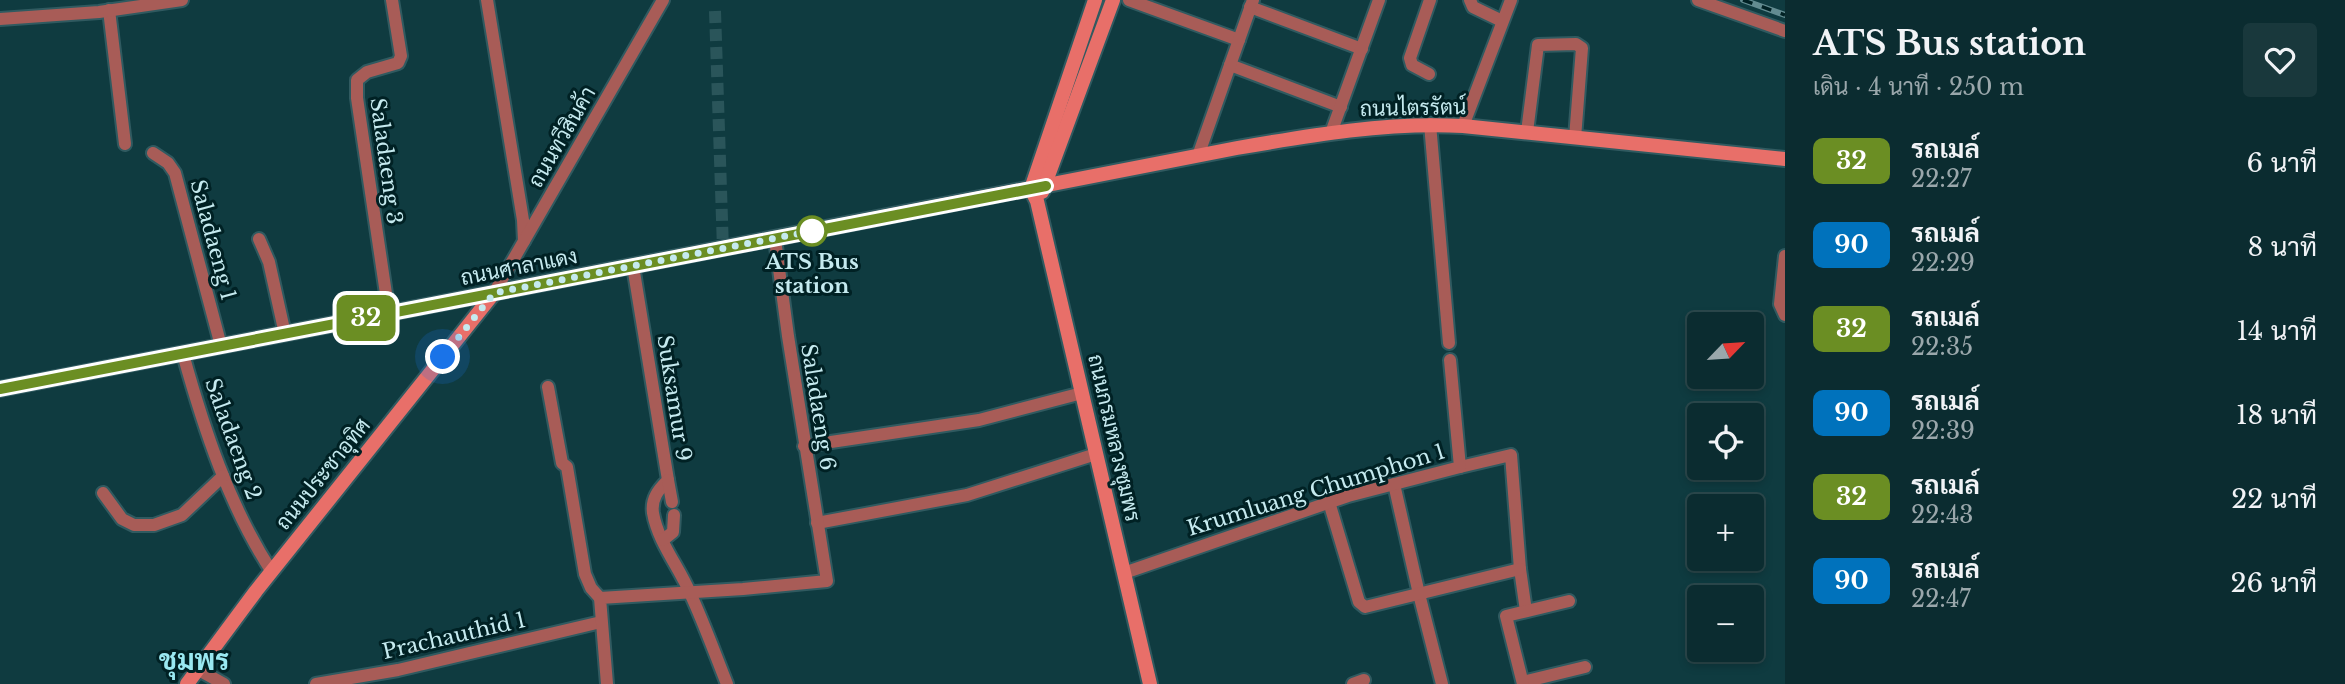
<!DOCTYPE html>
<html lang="th">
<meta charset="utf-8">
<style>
:root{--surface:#0b2c30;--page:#19383c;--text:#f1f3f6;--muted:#9aa7ab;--line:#2b484c}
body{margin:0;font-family:"Libre Baskerville",Sarabun,serif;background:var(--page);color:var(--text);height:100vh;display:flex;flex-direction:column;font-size:26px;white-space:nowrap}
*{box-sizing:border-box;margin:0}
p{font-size:23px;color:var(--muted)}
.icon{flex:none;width:38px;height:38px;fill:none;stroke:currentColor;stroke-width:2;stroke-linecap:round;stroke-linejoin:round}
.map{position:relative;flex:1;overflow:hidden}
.side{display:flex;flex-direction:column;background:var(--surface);width:560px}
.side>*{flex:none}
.badge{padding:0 14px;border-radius:10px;font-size:24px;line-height:46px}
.needle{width:46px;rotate:65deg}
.fabs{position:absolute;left:1687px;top:312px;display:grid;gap:14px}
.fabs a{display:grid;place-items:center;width:77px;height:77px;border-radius:7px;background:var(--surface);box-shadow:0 4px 10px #0003,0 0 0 2px var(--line);font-size:35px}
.you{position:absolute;width:35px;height:35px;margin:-18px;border:5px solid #fff;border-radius:50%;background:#1a73e8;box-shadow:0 0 0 10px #1a73e833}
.map>.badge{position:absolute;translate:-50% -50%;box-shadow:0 0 0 4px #fff}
.round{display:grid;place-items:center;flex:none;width:74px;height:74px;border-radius:7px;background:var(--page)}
.head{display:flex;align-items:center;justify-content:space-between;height:119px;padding:0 28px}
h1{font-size:33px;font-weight:800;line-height:52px}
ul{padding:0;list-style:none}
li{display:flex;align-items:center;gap:21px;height:84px;padding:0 28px}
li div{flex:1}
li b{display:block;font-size:26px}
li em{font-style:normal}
li .badge{min-width:77px;font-weight:700;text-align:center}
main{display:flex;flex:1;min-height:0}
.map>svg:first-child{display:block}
</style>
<main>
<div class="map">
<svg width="1785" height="684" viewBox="0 0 1785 684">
<rect width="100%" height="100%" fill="#0f3b40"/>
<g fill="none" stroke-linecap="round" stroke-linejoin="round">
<path stroke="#2a555a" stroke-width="12" stroke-dasharray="12 6" stroke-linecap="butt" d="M715 11 723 249"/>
<defs>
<g id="street">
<path d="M487 0 523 220 524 241"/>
<path d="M1129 0 1239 40"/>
<path d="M1470 0 1473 7 1502 21"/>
<path d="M1698 0 1785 31"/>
<path d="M1250 7 1362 49"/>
<path d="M109 10 125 144"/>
<path d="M0 19 99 12 182 0"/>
<path d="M1230 65 1341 107"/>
<path d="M1429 74 1412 65 1410 58 1430 0"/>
<path d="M1430 124 1449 343"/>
<path d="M1463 126 1511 0"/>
<path d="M1527 132 1538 45 1576 44 1582 48 1575 138"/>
<path d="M1331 133 1379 0"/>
<path d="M153 153 168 163 175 173 221 346"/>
<path d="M1198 156 1253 0"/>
<path d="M259 239 269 262 285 334"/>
<path d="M1785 256 1780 304 1785 315"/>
<path d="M633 266 668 480C658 490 651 499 653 513 658 542 679 567 690 593 704 623 715 654 727 684"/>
<path d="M494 293 663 0"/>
<path d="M389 314 357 98V80L367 72 398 63 401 56 392 0"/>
<path d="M183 354C204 429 229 506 272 572"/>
<path d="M548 387 562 463 567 467 585 574 591 588 600 598"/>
<path d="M804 446 979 420 1082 393"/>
<path d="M1460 467 1511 455 1520 569 1526 611"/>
<path d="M668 480 672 502"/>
<path d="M1394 484 1419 594 1442 684"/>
<path d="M103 493 122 519 134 525H154L182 515 223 476"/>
<path d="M1329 502 1359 602 1365 607 1520 569"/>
<path d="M817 523 967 495 1096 454"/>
<path d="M663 540 673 532 674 515"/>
<path d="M1124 573 1348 496 1460 467 1450 360"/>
<path d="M197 669 224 684"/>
<path d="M1523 682 1585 667"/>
<path d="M316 684 398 670 601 622"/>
<path d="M607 684 600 598 743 589 827 581 788 336 775 239"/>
<path d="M1353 684 1364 680"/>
<path d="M1523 684 1506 616 1569 601"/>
</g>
<g id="secondary">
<path d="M1095 0 1031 189 1037 201 1150 684"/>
<path d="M1042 192 1113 0"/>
<path d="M0 389 1237 148C1312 135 1387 122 1463 126L1785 159"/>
<path d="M187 684 256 591 494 293"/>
</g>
</defs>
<use href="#street" stroke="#305a60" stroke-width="16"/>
<use href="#secondary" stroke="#305a60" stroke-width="18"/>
<use href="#street" stroke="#a85c57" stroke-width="12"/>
<use href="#secondary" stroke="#e86f69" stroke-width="14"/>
<defs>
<path id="rail" d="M1743 0 1785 15"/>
</defs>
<use href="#rail" stroke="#638c91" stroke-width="6"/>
<use href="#rail" stroke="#002124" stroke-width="3.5" stroke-dasharray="10" stroke-linecap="butt"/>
</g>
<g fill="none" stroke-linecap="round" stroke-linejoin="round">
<defs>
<path id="line" d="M0 389 1046 186"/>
</defs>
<use href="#line" stroke="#fff" stroke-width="16"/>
<use href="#line" stroke="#6b8e23" stroke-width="10"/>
<path stroke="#c5eaef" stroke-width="7" stroke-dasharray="0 12.6" d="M443 357 494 293 812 231"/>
</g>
<circle fill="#fff" stroke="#6b8e23" stroke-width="3.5" cx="812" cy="231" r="14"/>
<g text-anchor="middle" stroke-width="6" stroke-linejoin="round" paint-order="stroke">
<g font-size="21" fill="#c5eaef" stroke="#002124">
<text transform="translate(1413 108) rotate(-1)" y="7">ถนนไตรรัตน์</text>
<text transform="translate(562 137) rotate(-60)" y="7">ถนนทวีสินค้า</text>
<text transform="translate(386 161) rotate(82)" y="7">Saladaeng 3</text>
<text transform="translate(213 240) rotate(75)" y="7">Saladaeng 1</text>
<text transform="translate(519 267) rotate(-11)" y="7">ถนนศาลาแดง</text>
<text transform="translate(674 398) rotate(81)" y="7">Suksamur 9</text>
<text transform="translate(818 407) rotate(81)" y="7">Saladaeng 6</text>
<text transform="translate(1114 438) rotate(77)" y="7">ถนนกรมหลวงชุมพร</text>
<text transform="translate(233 439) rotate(70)" y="7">Saladaeng 2</text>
<text transform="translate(323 474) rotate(-51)" y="7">ถนนประชาอุทิศ</text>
<text transform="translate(1316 490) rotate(-17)" y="7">Krumluang Chumphon 1</text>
<text transform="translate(454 636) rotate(-13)" y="7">Prachauthid 1</text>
</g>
<g font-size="21" font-weight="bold" fill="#c5eaef" stroke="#002124">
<text x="812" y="269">ATS Bus<tspan x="812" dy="24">station</tspan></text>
</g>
<g font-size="28" font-weight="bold" fill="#99e8f1" stroke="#002124">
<text x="194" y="670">ชุมพร</text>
</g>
</g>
</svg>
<div class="fabs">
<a><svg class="needle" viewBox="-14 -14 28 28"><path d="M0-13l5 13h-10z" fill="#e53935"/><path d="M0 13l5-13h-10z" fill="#9aa7ab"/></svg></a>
<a><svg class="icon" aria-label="locate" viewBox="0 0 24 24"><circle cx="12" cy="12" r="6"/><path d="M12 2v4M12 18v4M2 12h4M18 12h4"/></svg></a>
<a>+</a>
<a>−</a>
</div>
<div class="you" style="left:443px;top:357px"></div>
<b class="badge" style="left:366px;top:318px;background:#6b8e23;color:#fff">32</b>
</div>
<section class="side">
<div class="head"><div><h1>ATS Bus station</h1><p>เดิน · 4 นาที · 250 m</p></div><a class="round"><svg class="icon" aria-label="heart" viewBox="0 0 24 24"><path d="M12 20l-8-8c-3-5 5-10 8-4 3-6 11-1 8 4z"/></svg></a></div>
<ul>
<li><span class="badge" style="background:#6b8e23;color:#fff">32</span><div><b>รถเมล์</b><p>22:27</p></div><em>6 นาที</em></li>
<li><span class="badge" style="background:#0072bc;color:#fff">90</span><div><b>รถเมล์</b><p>22:29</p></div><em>8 นาที</em></li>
<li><span class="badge" style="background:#6b8e23;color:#fff">32</span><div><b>รถเมล์</b><p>22:35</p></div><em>14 นาที</em></li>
<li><span class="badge" style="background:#0072bc;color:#fff">90</span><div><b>รถเมล์</b><p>22:39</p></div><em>18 นาที</em></li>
<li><span class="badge" style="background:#6b8e23;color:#fff">32</span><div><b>รถเมล์</b><p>22:43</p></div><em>22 นาที</em></li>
<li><span class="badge" style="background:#0072bc;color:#fff">90</span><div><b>รถเมล์</b><p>22:47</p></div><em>26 นาที</em></li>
</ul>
</section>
</main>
